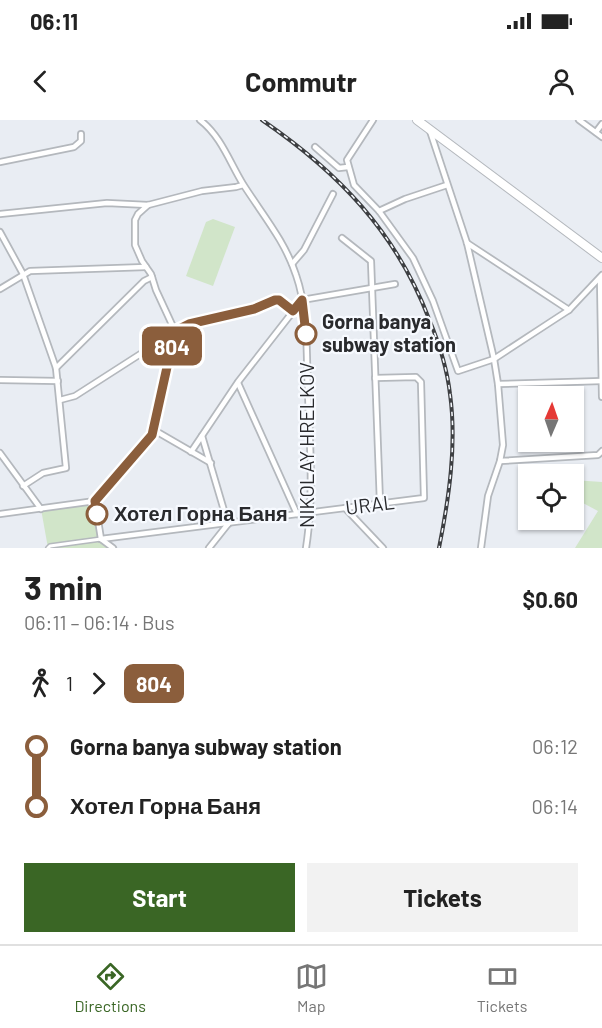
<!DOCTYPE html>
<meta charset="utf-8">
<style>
:root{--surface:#fff;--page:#f2f2f2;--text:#222;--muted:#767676;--line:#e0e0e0;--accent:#3a6625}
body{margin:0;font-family:Barlow,sans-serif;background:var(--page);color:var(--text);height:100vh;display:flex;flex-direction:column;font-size:22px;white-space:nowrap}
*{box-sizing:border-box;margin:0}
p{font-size:20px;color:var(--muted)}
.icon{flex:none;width:33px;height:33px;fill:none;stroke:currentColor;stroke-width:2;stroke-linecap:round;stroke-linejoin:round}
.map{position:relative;height:428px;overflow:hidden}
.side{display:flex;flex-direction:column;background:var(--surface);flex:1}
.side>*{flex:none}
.badge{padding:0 12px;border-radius:9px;font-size:21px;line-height:39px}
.needle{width:39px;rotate:2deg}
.fabs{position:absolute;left:518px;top:266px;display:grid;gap:12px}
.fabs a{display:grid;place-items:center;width:66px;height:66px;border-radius:0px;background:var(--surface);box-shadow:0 2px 4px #0004;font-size:30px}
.map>.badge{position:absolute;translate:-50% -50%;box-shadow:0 0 0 3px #fff}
.legs{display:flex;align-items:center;gap:9px;height:66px;padding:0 24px;font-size:20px}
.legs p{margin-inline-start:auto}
.head{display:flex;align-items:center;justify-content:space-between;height:102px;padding:0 24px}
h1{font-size:33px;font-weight:700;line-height:45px}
.cta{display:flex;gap:12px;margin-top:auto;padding:12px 24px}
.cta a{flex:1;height:69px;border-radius:0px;background:var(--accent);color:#fff;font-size:24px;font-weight:700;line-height:69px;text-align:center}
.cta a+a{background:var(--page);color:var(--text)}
ul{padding:0 24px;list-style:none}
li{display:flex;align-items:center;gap:21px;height:60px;font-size:22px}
li i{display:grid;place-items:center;width:9px;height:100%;margin:0 8px;background:currentColor}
li i::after{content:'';width:15px;height:15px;margin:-8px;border:4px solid;border-radius:50%;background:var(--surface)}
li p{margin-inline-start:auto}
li:first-child i{background:linear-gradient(#0000 50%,currentColor 0)}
li:last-child i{background:linear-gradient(currentColor 50%,#0000 0)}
.status{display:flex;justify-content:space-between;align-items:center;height:42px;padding:0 30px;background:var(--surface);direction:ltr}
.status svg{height:16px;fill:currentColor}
header{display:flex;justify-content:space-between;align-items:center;height:78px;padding:0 24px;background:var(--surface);font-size:27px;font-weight:700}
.menu{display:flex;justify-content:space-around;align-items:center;height:84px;border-top:2px solid var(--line);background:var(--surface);font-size:16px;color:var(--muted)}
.menu a{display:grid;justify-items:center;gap:3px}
.menu .on{color:var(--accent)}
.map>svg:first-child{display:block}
</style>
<div class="status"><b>06:11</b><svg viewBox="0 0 49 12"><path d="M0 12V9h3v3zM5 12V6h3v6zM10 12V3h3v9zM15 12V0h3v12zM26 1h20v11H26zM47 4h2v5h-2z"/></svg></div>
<header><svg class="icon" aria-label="back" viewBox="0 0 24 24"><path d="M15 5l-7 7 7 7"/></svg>Commutr<svg class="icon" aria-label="person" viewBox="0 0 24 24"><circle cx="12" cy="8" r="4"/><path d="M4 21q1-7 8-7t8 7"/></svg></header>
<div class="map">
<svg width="602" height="428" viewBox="0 0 602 428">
<rect width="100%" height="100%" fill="#e9edf3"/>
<g fill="#d1e5c9">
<path d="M213 99 235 107 213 166 186 156 206 102Z"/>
<path d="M573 360 602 362V428H575L598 391 581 382 573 380Z"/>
<path d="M95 381 101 419 113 428H48L41 389Z"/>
</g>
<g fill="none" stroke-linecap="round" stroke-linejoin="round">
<defs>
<path id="pedestrian" d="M48 428 50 426 101 419"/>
<g id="minor">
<path d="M200 0C221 16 230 43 243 64 262 94 285 121 296 155 309 192 306 234 308 273 310 325 314 377 306 428"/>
<path d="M373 0 347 40 354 65 379 91 413 138 433 181 458 251 494 239 549 203 569 190 602 155"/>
<path d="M579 0 602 17"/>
<path d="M430 11 467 123 494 239 498 264 503 325 500 341 488 376 481 428"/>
<path d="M596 12 602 4"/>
<path d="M315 27 339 48 348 47"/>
<path d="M0 42 74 27 81 21V14"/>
<path d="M379 91 405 79 447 65"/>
<path d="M0 94 107 83 148 85 202 71 236 67 243 65"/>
<path d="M0 112 23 154 56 248 66 348 43 353 23 366"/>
<path d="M342 118 371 141 380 383"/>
<path d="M467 123 569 190"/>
<path d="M292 144 304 130 333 74"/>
<path d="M600 158 602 277"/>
<path d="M0 169 30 151 146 147"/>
<path d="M302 180 395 164"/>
<path d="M56 248 144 161 152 157"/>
<path d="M0 260 58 261"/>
<path d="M238 263 297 394"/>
<path d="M498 264 602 261"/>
<path d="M60 280 75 276 184 206 254 189 275 180H279L293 191"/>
<path d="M154 310 211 343"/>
<path d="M202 316 228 404"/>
<path d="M191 332 238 262 302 180"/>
<path d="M0 333 41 389"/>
<path d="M500 341 598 335 602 331"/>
<path d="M95 381 151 315 175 211 156 170 151 154 142 141 135 125V100L138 94 148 85"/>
<path d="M95 381 101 419"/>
<path d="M345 388 383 428"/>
<path d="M0 394 95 381"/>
<path d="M101 419 424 378 421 262 416 257 375 258"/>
<path d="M101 419 113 428"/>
<path d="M209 428 228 404"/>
</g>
<path id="trunk" d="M417 0 602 138"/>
</defs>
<use href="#pedestrian" stroke="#b4b8bd" stroke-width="6"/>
<use href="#minor" stroke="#b4b8bd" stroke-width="8"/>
<use href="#trunk" stroke="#b4b8bd" stroke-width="10"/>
<use href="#pedestrian" stroke="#fff" stroke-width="3"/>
<use href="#minor" stroke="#fff" stroke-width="4.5"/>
<use href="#trunk" stroke="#fff" stroke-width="8"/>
<defs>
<path id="rail" d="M262 0C338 52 396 112 429 199 439 223 447 248 450 274 457 324 449 378 439 428"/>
</defs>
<use href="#rail" stroke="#3d3f42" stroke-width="4"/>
<use href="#rail" stroke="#f7faff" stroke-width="1.5" stroke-dasharray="4.5" stroke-linecap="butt"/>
</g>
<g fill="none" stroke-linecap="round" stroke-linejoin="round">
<defs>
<path id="line-1" d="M97 394 95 381 152 315 175 211 189 204 254 189 275 180H279L293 191 302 180 306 214"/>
</defs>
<use href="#line-1" stroke="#fff" stroke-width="14"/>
<use href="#line-1" stroke="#8b5e3c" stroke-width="9"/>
</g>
<g fill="#fff" stroke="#8b5e3c" stroke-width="3">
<circle cx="306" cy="214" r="10"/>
<circle cx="97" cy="394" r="10"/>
</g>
<g text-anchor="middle" stroke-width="4.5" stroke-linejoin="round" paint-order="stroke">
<g font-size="20" font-weight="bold" fill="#292a2d" stroke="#f7faff" text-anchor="start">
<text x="322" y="209">Gorna banya<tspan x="322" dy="23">subway station</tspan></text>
<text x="114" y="401">Хотел Горна Баня</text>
</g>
<g font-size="20" fill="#292a2d" stroke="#f7faff">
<text transform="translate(307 325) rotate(-90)" y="7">NIKOLAY HRELKOV</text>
<text transform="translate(370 385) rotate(-7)" y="7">URAL</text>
</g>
</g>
</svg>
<div class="fabs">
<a><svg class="needle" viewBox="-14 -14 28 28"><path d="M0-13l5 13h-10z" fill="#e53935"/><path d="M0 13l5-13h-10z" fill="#767676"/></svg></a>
<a><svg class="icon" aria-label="locate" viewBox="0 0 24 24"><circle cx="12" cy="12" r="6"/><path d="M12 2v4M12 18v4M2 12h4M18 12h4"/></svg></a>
</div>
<b class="badge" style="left:172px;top:226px;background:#8b5e3c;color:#fff">804</b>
</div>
<section class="side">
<div class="head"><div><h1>3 min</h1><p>06:11 – 06:14 · Bus</p></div><b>$0.60</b></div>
<div class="legs"><svg class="icon" aria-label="walk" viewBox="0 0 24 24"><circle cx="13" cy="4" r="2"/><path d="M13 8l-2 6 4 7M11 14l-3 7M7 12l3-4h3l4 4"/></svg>1<svg class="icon" aria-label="forward" viewBox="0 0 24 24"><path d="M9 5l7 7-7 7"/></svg><b class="badge" style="background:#8b5e3c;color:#fff">804</b></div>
<ul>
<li><i style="color:#8b5e3c"></i><b>Gorna banya subway station</b><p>06:12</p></li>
<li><i style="color:#8b5e3c"></i><b>Хотел Горна Баня</b><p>06:14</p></li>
</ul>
<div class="cta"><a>Start</a><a>Tickets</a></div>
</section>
<nav class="menu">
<a class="on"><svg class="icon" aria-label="directions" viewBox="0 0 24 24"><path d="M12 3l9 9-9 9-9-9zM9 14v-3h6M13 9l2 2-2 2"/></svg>Directions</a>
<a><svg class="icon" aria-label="map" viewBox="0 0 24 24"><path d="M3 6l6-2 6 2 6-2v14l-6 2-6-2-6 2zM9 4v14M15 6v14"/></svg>Map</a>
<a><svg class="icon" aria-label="tickets" viewBox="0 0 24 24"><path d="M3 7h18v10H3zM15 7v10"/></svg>Tickets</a>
</nav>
